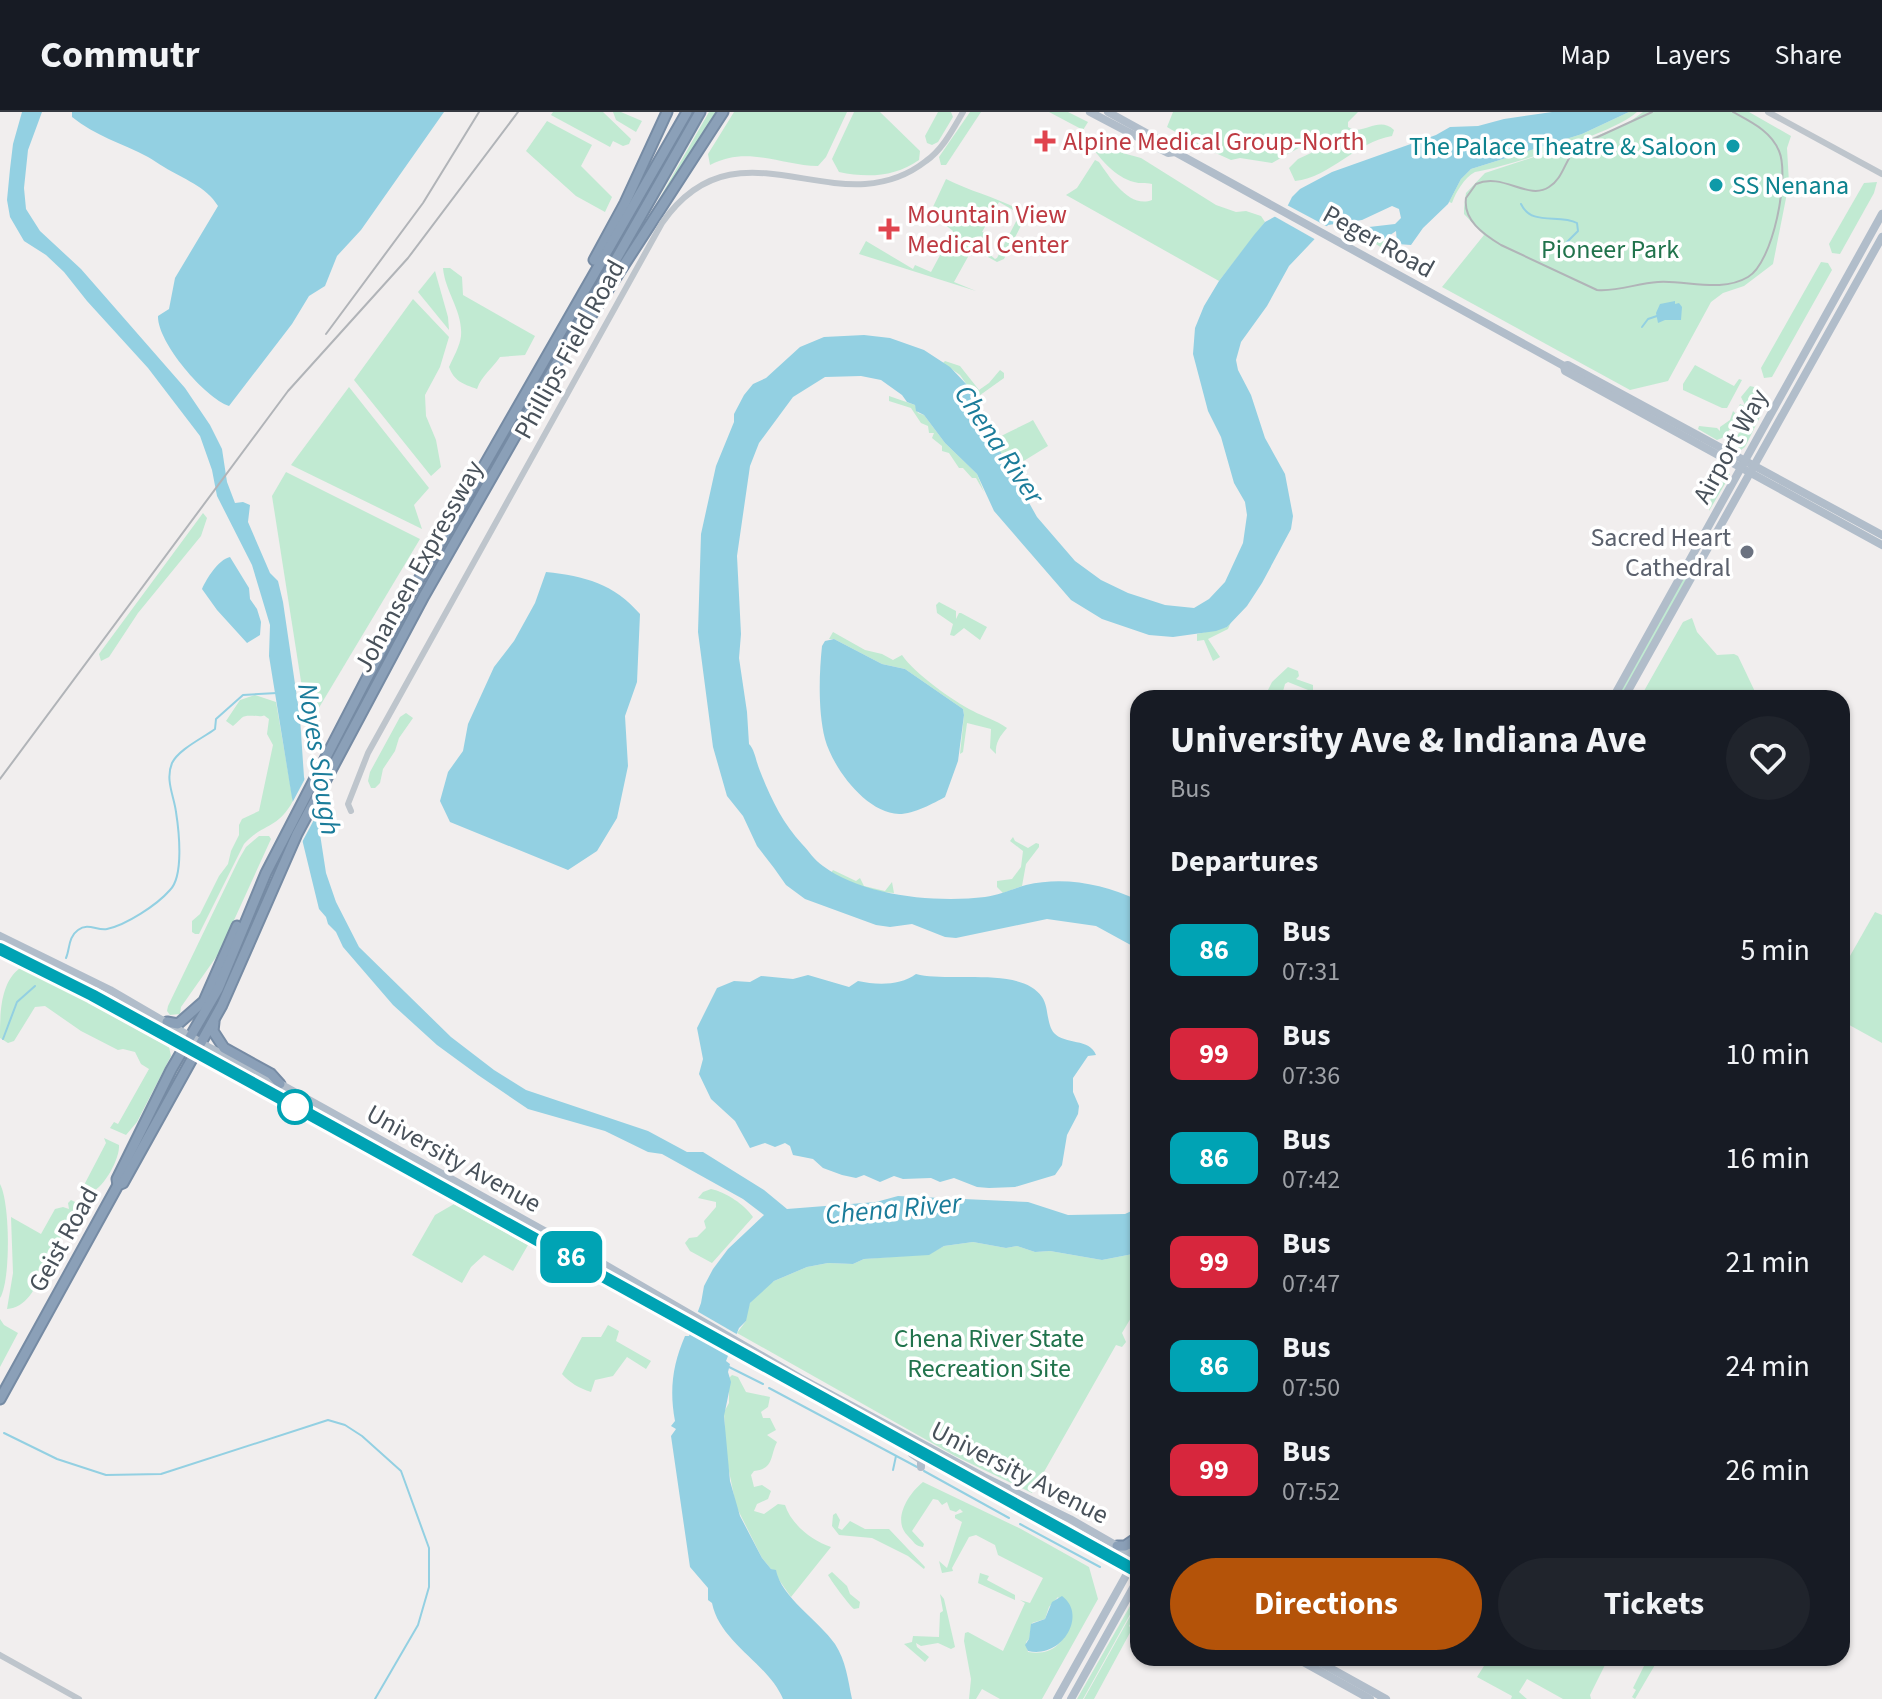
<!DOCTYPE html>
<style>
:root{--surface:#171b24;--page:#20242c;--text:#f1f3f6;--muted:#9ea1a6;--line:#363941;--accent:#b45309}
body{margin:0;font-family:"Source Sans 3",sans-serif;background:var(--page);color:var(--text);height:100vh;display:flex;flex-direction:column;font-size:30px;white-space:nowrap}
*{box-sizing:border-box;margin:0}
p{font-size:26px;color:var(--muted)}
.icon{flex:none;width:44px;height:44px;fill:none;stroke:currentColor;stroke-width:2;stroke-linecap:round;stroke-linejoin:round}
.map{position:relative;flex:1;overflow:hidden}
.sheet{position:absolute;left:1130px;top:578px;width:720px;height:976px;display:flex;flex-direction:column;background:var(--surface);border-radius:24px;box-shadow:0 2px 6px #0004}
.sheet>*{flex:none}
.badge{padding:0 16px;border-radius:12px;font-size:28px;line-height:52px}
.map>.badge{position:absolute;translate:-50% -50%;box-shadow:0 0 0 4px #fff}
h2{padding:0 40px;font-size:30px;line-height:72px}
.round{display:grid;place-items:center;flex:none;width:84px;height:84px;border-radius:42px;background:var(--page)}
.summary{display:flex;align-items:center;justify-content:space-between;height:136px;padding:0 40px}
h1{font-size:38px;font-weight:700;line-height:60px}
.button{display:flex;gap:16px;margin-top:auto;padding:16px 40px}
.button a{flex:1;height:92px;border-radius:48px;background:var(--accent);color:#fff;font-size:32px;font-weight:700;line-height:92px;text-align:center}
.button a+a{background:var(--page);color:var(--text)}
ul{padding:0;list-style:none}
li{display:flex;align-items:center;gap:24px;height:104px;padding:0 40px}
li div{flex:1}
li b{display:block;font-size:30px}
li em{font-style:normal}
li .badge{min-width:88px;font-weight:700;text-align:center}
header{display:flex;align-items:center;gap:48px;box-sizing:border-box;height:112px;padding:0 40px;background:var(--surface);border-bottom:2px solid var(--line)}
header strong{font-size:38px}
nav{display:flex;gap:44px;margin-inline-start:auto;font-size:28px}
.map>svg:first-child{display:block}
</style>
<header>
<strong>Commutr</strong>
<nav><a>Map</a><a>Layers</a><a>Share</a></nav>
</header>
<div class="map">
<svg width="1882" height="1587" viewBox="0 0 1882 1587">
<rect width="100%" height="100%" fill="#f1eeee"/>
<g fill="#c1ead2" fill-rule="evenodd">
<path d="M553 0H603L631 27 629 32 623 34 613 29 610 35 551 3Z"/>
<path d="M613 0H621L642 9 636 20 616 8Z"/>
<path d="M709 0H719L636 126 646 110Z"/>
<path d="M734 0H847L826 45 818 54C780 53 747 33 710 53L708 42Z"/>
<path d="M854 0H880L920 39 919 48C895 65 867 66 839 60L832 47Z"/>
<path d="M938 0H951L953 5 938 30 932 33 927 31 925 24Z"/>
<path d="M970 0H981L946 53H941L939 45Z"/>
<path d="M1049 0H1068L1088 10 1083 18Z"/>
<path d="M1173 0H1358L1348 10V15C1363 25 1378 3 1394 18L1392 24C1356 30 1331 65 1295 69L1289 56 1298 47 1311 41 1312 34 1304 33 1272 51 1240 46 1231 48 1196 32 1167 15Z"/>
<path d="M1629 0H1637C1617 20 1503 56 1475 60 1464 66 1456 80 1452 91L1449 90 1461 67 1471 57 1582 22Z"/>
<path d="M1643 0H1749L1791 24 1787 36 1789 71 1773 152 1744 174 1723 181 1711 190 1668 269 1630 278 1442 175 1484 123 1464 102V96L1466 81 1485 61 1583 29 1625 13Z"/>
<path d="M547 9 592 33 581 54 612 85 605 100 576 84 526 39Z"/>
<path d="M1094 25H1099L1119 40 1141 46 1216 93 1236 100 1246 99 1261 104 1265 110 1219 169 1066 83 1077 76 1095 48 1099 50C1110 66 1130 97 1152 88V72C1145 70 1140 72 1134 70 1115 65 1100 47 1090 32Z"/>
<path d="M946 67C971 80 1003 87 1027 102L1004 147 997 150 988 145V141L995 147 997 146 1020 102 999 90 982 120 991 123 987 130 981 124 979 125 954 170 976 179 859 142 866 129 913 157 915 153 931 160 953 119 934 104 932 97Z"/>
<path d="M1877 70 1874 81 1840 142 1832 141 1829 132 1864 71Z"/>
<path d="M1344 110 1360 115 1380 128 1393 131 1389 136H1382L1353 117 1336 112Z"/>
<path d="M1821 150 1828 151 1832 158 1772 265 1764 266 1761 256Z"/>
<path d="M443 156H450L462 165 463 183 535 224 525 243 500 245C492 257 482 263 477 277 463 272 454 269 449 255 453 246 460 234 461 224 463 199 445 180 443 156Z"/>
<path d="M435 159 448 205 449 218 418 180Z"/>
<path d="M413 187 449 225 440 255 425 283 426 304 436 328 441 355 431 364 354 268Z"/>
<path d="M945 249 960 254 979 278 989 271 1000 258 1004 261V266L976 286 960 263 943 251Z"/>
<path d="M1695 253 1734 274 1739 267 1742 268 1727 296H1722L1683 278V272Z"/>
<path d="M1750 274 1758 276 1762 282 1722 326 1717 328 1698 317 1699 314 1717 316 1720 319V315L1730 308 1733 299 1737 303 1742 301 1739 300 1740 295 1737 299 1740 292 1746 295 1741 285Z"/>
<path d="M349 275 429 376 414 393 422 417 291 353Z"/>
<path d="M889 284 915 293 918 301 924 303 945 331 977 362 984 380 976 366H972L963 356H959L949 341 942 339V334L932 326 934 321H929L928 314 921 311 911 296 889 289Z"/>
<path d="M1762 301 1745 335 1741 338 1733 332 1738 322Z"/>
<path d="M1033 308 1048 334 1009 358 994 329C1000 323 1023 314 1033 308Z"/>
<path d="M1719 358 1730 362 1729 365 1709 399 1713 367Z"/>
<path d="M286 360 420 427 308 614 272 384Z"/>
<path d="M203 401 207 406 201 424 138 501 109 545 101 549 99 542Z"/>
<path d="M1696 443 1691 459 1621 586H1617Z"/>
<path d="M939 490 956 499V507L959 501H961L987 515 980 528 964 516 954 524 950 523 953 512 937 501 936 493Z"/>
<path d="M1692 506 1697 520 1717 543 1734 542 1738 544 1758 586H1640L1683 510Z"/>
<path d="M1231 510 1228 517 1208 527 1220 545 1213 549 1204 528 1197 529V522L1227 515Z"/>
<path d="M833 520 865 538 882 542 893 548 902 543C914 561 953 589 973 599 984 605 996 608 1007 616 1000 624 995 631 996 642L990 636 991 617 967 611 963 640 960 642 964 603 963 597 905 557 882 552 834 527H829Z"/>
<path d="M1288 555 1298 559 1299 564 1296 567 1313 573V582L1317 586H1306L1308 578 1288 570 1285 572 1282 583 1268 578 1272 570Z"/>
<path d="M255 583 276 590 293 689C277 718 263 711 244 732L199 822H195L192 820V809L200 802 219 764 228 752 231 739 239 723V713L242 707 259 699 273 633 267 622 269 607C260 601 268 605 258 604 240 603 245 604 233 614L226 609 240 588Z"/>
<path d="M406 601 413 606 399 626 395 639 383 657 380 671 375 676H371L368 669 370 660 400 605Z"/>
<path d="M259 724H269L271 727 219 841 181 895 180 902 170 903 167 899 168 894 239 747 246 735Z"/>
<path d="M1013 725 1015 729 1028 736 1036 731 1039 732V735L1026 752 1022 774 1003 781 997 775V769L1012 767 1021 755 1023 739 1010 729Z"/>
<path d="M833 758 856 769 860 766 864 774 885 779 892 770 894 781C872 780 850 773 831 761Z"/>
<path d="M1875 800 1882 803V931L1842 909V858Z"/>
<path d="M20 856 69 880 169 935 171 944 137 1010 126 1023 110 1016 114 1010 118 1012 149 957 141 952 135 940 123 937 118 938 81 919 45 894 35 895 14 929 8 931 0 926C0 902 0 871 20 856Z"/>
<path d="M104 1026 119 1033C120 1047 104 1075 92 1080L83 1075 106 1031Z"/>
<path d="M0 1072C10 1090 11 1169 0 1186Z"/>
<path d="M711 1077C726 1080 745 1093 753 1105L712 1151 690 1139 685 1131 689 1126 697 1125 706 1116 704 1109 716 1095V1090L698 1086 703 1080Z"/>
<path d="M71 1088 79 1092V1096C73 1111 64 1121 55 1133 42 1153 36 1195 7 1197L13 1161 11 1105 41 1122 55 1097 63 1095 69 1097 68 1091Z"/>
<path d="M454 1092 528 1133 513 1159 484 1143 471 1155 462 1171 412 1143 435 1103Z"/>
<path d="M973 1130 1006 1136 1017 1134 1035 1140 1050 1139 1102 1148 1138 1141V1194L1122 1221 1126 1230 1122 1235 1116 1233 1032 1381 955 1344 737 1221 746 1209V1199L750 1191 762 1177 774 1169 807 1155 828 1151 853 1152 864 1147 929 1142 944 1134Z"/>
<path d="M0 1207 4 1213 18 1221 0 1255Z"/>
<path d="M608 1213 619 1219 616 1229 651 1249 646 1257 627 1245 613 1264 595 1268 591 1280C579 1276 570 1271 562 1262L582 1225H601Z"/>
<path d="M732 1263 738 1265 746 1280 770 1285 768 1295 761 1300 763 1306H770L776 1318 767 1323 777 1330C770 1344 774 1357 754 1359L751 1363 754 1375 762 1373 771 1379 768 1387 757 1392 754 1399 764 1402 778 1392 785 1393C791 1412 812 1429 831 1435L791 1485 777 1465 776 1459 771 1457 762 1446 736 1394 726 1344 724 1300 729 1291V1266Z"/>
<path d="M923 1370 1021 1417 1089 1455 1098 1487 1042 1587H1000L982 1577 976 1587H969L971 1567 964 1529 965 1521 968 1520 1003 1539 1025 1491 1020 1488 1030 1491 1043 1466 998 1443 995 1433 976 1423 969 1425 952 1456 953 1459 942 1461 939 1449 947 1456 962 1410 955 1406V1403L963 1400 960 1397 956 1400 950 1398 947 1390 942 1393 938 1388 933 1387 912 1419 924 1432 923 1435C915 1434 914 1430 908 1424 892 1409 907 1383 923 1370ZM1058 1485 1071 1508C1065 1531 1052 1544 1028 1540L1026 1530 1029 1527 1032 1511 1045 1507 1049 1495Z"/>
<path d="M836 1401 840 1408 838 1416 842 1418 850 1409 865 1417H889L925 1455 924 1457 908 1444 872 1426 839 1423 832 1414 833 1403Z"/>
<path d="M832 1460 847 1474 850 1482 860 1490 859 1496 854 1497C849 1493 832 1470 828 1463Z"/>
<path d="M980 1461 989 1464 987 1468 1015 1483V1488L978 1471Z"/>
<path d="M1138 1480V1488L1083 1587H1077Z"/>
<path d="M940 1482 944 1487 955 1535 951 1537 938 1531 921 1534 916 1531 917 1535 929 1545 925 1550 904 1532 912 1530 913 1524 939 1525 940 1501 943 1499Z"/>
<path d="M1138 1490V1497L1129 1514 1132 1517 1094 1587H1084Z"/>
<path d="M1489 1546 1547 1551 1603 1546 1606 1551 1590 1583 1591 1587H1563L1527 1567 1519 1580 1527 1587H1511L1512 1584 1477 1565Z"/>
<path d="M1648 1546H1659L1635 1587 1632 1585 1636 1578 1633 1576Z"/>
</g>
<g fill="#93d0e2">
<path d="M22 0H42L28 38 24 76 26 97 40 119 81 157 185 276 210 313 222 337 227 370 235 391 243 390 250 393 248 410 270 461 278 469 283 490 300 606 304 665 314 707 318 709 326 761 336 790 359 835 451 925 494 958 526 978 648 1019 687 1040H703L764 1078 787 1097 876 1090 898 1084 1028 1090 1068 1103 1125 1102 1138 1096V1141L1102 1148 1050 1139 1035 1140 1017 1134 1006 1136 973 1130 944 1134 929 1143 864 1147 853 1152 828 1151 807 1155 774 1169 750 1191 746 1209 739 1216 726 1249 730 1252 728 1260 731 1270 724 1304 730 1369 740 1404 762 1446 771 1457 776 1458C781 1485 819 1509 835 1532 846 1549 848 1568 852 1587H783C768 1551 720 1531 712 1491L708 1488V1476L690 1455 671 1324 676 1317 671 1314 675 1309C669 1277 673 1252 685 1224H689L701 1191 704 1174 713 1157 728 1137 764 1103 743 1087 662 1042 648 1040 605 1019 528 997 478 963 437 933 393 893 343 835 336 820 328 812 326 805 319 797 292 686 269 544 270 513 252 453 217 384 212 358 200 324 148 256 87 189 64 160 46 143 24 129 10 105 7 88 10 57 13 32Z"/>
<path d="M72 0H444L361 118 337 144 325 174 309 184 292 212 229 294C205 286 157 230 158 204L169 197 175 166 218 94C206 74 183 67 164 55 158 52 154 48 148 45 122 31 95 24 72 5Z"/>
<path d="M1552 0H1629L1582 22 1471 57 1461 67 1448 92 1423 116 1411 133 1397 132 1396 119 1383 128 1366 119 1369 115 1395 112 1401 106 1399 97 1392 94 1362 108 1328 113 1289 154 1267 194 1241 230 1236 248 1238 258 1251 283 1265 326 1285 362 1293 404 1291 417 1262 471 1247 494 1227 515 1216 519 1173 525 1149 523 1102 507 1071 488 994 399 977 362 945 331 924 303 916 299 915 293 907 290 902 283 881 268 861 264 825 265 793 285 759 331 750 354 737 444 741 522 739 546 747 600 749 632C755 638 756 650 760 659 771 687 782 710 802 732 809 739 814 748 823 754 863 784 935 791 985 785 1000 783 1012 777 1026 773 1064 764 1103 772 1138 788V837L1096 814 1047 807 956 826 945 825 912 812 890 815 876 813 805 787 786 773 774 756 757 734 743 704 727 684 713 635 698 520 701 422 716 354 734 310V302L744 283 753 272 766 266 800 235 824 225 864 223 890 226 924 238 950 255 968 274 976 286 982 307 1037 405 1075 449 1101 468 1128 481 1165 493 1194 496 1209 487 1225 470 1243 431 1247 403 1245 390 1234 371 1221 325 1208 299 1193 242 1195 216 1204 194 1219 169 1254 123 1265 110 1285 99 1292 85 1300 77 1332 60 1436 23 1450 15 1478 14 1504 7Z"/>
<path d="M1675 189V192L1679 191 1682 195 1681 208H1665L1658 211 1656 201 1660 192Z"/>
<path d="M230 445 249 476 250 487 257 497 261 510 260 523 247 531 217 498 202 477C207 466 218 448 230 445Z"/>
<path d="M546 460C585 464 614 472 640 502L637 570 625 604 628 654 617 706 597 739 568 758 450 710 440 689 448 660 463 639 468 612 494 555 514 529 535 491Z"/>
<path d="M834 527 882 552 905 557 963 597 964 603 958 649 945 685C934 691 914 702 899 702 866 701 833 656 825 627 818 599 819 563 822 534L825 529Z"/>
<path d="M916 862C950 871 1021 854 1042 885 1049 895 1046 911 1054 921 1065 933 1090 926 1096 943L1088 944 1073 966V980L1079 994 1078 1002 1067 1023 1062 1053 1055 1063 1015 1075 989 1076 977 1075 954 1066 940 1070 931 1066 903 1067 894 1064 880 1070 864 1063 856 1066 842 1063 823 1056 813 1047 793 1043 790 1034 785 1031 775 1035 765 1031 750 1036 735 1009 711 987 699 962 703 947 697 916 717 876 734 869 750 870 761 864 793 867 808 863 849 875 858 869C876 873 900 874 916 862Z"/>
<path d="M1062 1484C1088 1503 1062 1547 1028 1539L1025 1533 1029 1527 1031 1512 1045 1507 1052 1490Z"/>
</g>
<g fill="#f1eeee">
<path d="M1285 92 1330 116 1318 129 1272 103Z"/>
<path d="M308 661 317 702 300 734 291 693Z"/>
<path d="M695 1198 740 1224 733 1243 687 1218Z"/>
</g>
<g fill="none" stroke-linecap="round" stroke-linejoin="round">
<g stroke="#93d0e2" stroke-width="2">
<path d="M1521 92C1532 115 1559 101 1577 111L1578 119 1567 130 1562 146"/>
<path d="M1642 215 1648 207 1657 204"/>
<path d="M66 846C70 837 68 825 78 818 88 810 97 819 107 817 126 813 157 793 170 778 184 764 179 719 176 700 174 684 165 668 172 651 179 637 203 626 215 617L216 607 243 583 277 581"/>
<path d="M3 927 17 890 35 874"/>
<path d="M729 1255 763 1272"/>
<path d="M769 1276 917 1355"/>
<path d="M4 1321 57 1347 106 1363 161 1362 328 1308 345 1313 362 1324 401 1359 429 1436V1475L418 1513 375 1587"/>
<path d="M893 1358 896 1344"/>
<path d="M924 1359 1009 1406"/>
<path d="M1020 1412 1100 1455"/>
</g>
<defs>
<g id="highway">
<path d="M594 148 625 91 667 0"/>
<path d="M580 221 723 0"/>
<path d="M167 910 178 912 204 889 237 814"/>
<path d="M214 910 213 919 224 936 271 962 280 972"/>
<path d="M118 1073 117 1067 171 958 218 877 266 761 410 483 687 0"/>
<path d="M0 1287 118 1073 123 1071 222 893 297 722 424 484 700 0"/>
<path d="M1117 1434H1125L1138 1425"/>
</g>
</defs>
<use href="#highway" stroke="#768ba4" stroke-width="13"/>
<g stroke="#bec5cc" stroke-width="6">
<path d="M1768 0 1882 62"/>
<path d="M351 699 348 692 368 641 662 111C739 0 838 118 926 49 943 37 953 17 963 0"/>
<path d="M0 1543 79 1587"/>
</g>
<g stroke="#b1bdca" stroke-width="8">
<path d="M1090 0 1168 41 1175 40"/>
<path d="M1108 0 1168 33 1175 40 1564 254 1568 253 1882 423"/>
<path d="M1564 254 1565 259 1882 433"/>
<path d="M1613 586 1882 102"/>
<path d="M1624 586 1882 125"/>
<path d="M0 824 110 878 208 935 280 972 600 1150 800 1266 984 1365 1070 1407 1138 1446"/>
<path d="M0 837 92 883 329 1013 1138 1460"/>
<path d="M912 1342 921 1348V1355"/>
<path d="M1296 1546 1370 1587"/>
<path d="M1312 1546 1386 1587"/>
<path d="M1057 1587 1133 1451"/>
<path d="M1071 1587 1138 1467"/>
</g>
<use href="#highway" stroke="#8ba0b8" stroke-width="9"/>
<g stroke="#b1b4b8" stroke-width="2">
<path d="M1652 0 1578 34C1565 46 1564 66 1549 75 1528 89 1503 60 1476 72L1466 86C1463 108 1483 122 1501 133L1597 178C1618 180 1637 171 1658 170 1687 168 1721 181 1748 165 1773 151 1790 64 1779 39 1771 19 1751 10 1733 0"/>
<path d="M326 222 423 91 479 0"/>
<path d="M0 667 288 279 408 146 518 0"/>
</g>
</g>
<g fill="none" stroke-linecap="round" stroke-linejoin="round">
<defs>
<path id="line" d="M0 837 92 883 329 1013 1138 1460"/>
</defs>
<use href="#line" stroke="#fff" stroke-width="18"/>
<use href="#line" stroke="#00a3b4" stroke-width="12"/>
</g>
<g fill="#e0444e" stroke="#fff" stroke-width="3">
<path d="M1041 17h8v8h8v8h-8v8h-8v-8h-8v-8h8z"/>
<path d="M885 105h8v8h8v8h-8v8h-8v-8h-8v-8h8z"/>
</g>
<g fill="#0f9aa8" stroke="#fff" stroke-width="3">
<circle cx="1733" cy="34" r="8"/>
<circle cx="1716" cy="73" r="8"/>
</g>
<circle fill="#6b7280" stroke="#fff" stroke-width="3" cx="1747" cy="440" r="8"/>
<circle fill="#fff" stroke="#00a3b4" stroke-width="4" cx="295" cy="995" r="16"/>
<g text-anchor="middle" stroke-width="7" stroke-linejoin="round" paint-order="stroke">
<g font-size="26" fill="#be3a42" stroke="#fff" text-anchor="start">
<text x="1063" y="38">Alpine Medical Group-North</text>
<text x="907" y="111">Mountain View<tspan x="907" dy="30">Medical Center</tspan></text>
</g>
<g font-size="26" fill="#0d838f" stroke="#fff" text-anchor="end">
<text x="1717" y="43">The Palace Theatre &amp; Saloon</text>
<text x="1732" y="82" text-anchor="start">SS Nenana</text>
</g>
<g font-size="26" fill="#48515a" stroke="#fff">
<text transform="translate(1379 129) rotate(29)" y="9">Peger Road</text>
<text transform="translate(569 237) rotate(-61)" y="9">Phillips Field Road</text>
<text transform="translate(1730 334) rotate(-61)" y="9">Airport Way</text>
<text transform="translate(418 454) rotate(-61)" y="9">Johansen Expressway</text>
<text transform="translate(454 1046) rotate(29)" y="9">University Avenue</text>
<text transform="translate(63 1127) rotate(-61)" y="9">Geist Road</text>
<text transform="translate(1020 1360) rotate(27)" y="9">University Avenue</text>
</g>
<g font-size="26" fill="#21734c" stroke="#fff">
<text x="1610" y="146">Pioneer Park</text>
<text x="989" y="1235">Chena River State<tspan x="989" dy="30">Recreation Site</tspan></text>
</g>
<g font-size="26" fill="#5b616d" stroke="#fff" text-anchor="end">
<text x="1731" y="434">Sacred Heart<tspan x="1731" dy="30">Cathedral</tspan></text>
</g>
<g font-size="28" font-style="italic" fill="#1b7c9a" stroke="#fff">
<text transform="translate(1000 332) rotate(56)" y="10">Chena River</text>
<text transform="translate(320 647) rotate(81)" y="10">Noyes Slough</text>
<text transform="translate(893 1096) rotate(-5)" y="10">Chena River</text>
</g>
</g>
</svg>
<b class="badge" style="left:571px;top:1145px;background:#00a3b4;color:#fff">86</b>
<section class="sheet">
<div class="summary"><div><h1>University Ave &amp; Indiana Ave</h1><p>Bus</p></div><a class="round"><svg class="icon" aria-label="heart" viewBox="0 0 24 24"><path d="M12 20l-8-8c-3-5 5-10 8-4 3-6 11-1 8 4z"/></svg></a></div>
<h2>Departures</h2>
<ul>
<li><span class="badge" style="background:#00a3b4;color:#fff">86</span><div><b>Bus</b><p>07:31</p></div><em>5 min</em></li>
<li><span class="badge" style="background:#d7263d;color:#fff">99</span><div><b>Bus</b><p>07:36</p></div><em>10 min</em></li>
<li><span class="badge" style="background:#00a3b4;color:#fff">86</span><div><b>Bus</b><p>07:42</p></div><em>16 min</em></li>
<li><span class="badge" style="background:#d7263d;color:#fff">99</span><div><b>Bus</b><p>07:47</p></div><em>21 min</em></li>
<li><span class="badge" style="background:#00a3b4;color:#fff">86</span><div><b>Bus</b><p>07:50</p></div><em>24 min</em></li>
<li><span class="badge" style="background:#d7263d;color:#fff">99</span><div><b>Bus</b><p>07:52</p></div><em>26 min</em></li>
</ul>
<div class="button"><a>Directions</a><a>Tickets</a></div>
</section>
</div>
